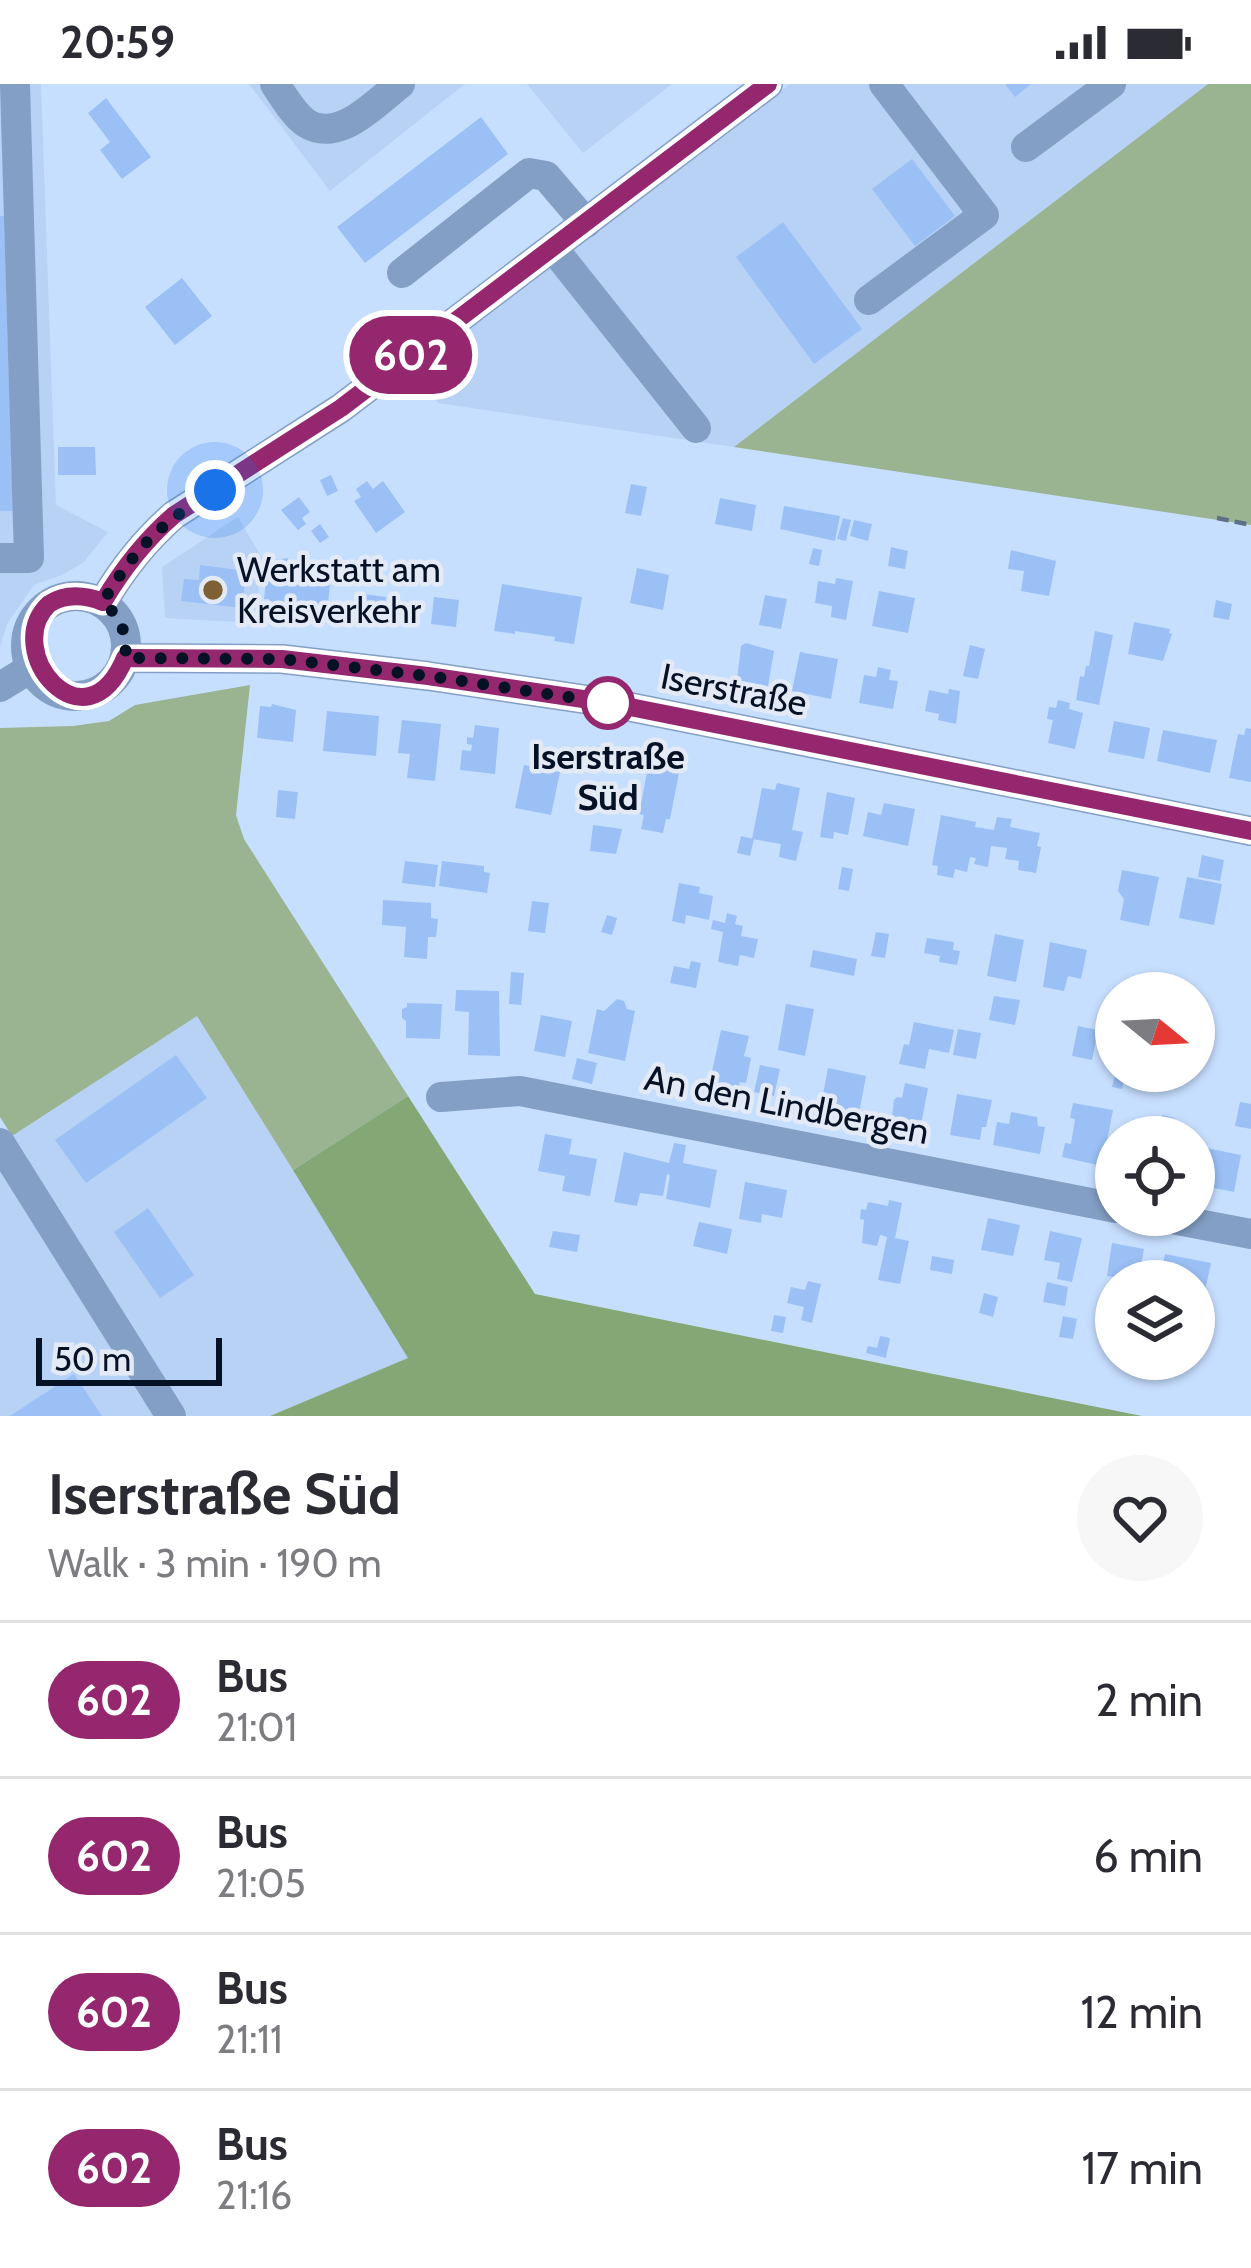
<!DOCTYPE html>
<meta charset="utf-8">
<style>
:root{--surface:#fff;--page:#f7f7f7;--text:#2b2b33;--muted:#7c7c81;--line:#e1e1e2}
body{margin:0;font-family:Cabin,sans-serif;background:var(--page);color:var(--text);height:100vh;display:flex;flex-direction:column;font-size:45px;white-space:nowrap}
*{box-sizing:border-box;margin:0}
p{font-size:39px;color:var(--muted)}
.icon{flex:none;width:66px;height:66px;fill:none;stroke:currentColor;stroke-width:2;stroke-linecap:round;stroke-linejoin:round}
.map{position:relative;height:1332px;overflow:hidden}
.sheet{display:flex;flex-direction:column;background:var(--surface);flex:1}
.sheet>*{flex:none}
.badge{padding:0 24px;border-radius:39px;font-size:42px;line-height:78px}
.needle{width:78px;rotate:108deg}
.tools{position:absolute;left:1095px;top:888px;display:grid;gap:24px}
.tools a{display:grid;place-items:center;width:120px;height:120px;border-radius:50%;background:var(--surface);box-shadow:0 3px 9px #0004;font-size:60px}
.scale{position:absolute;left:36px;bottom:30px;width:186px;box-sizing:border-box;padding-left:12px;border:6px solid #051124;border-top:0;font-size:33px;line-height:42px;white-space:nowrap;color:#051124;-webkit-text-stroke:9px #e3eaf5;paint-order:stroke}
.you{position:absolute;width:60px;height:60px;margin:-30px;border:9px solid #fff;border-radius:50%;background:#1a73e8;box-shadow:0 0 0 18px #1a73e833}
.map>.badge{position:absolute;translate:-50% -50%;box-shadow:0 0 0 6px #fff}
.round{display:grid;place-items:center;flex:none;width:126px;height:126px;border-radius:63px;background:var(--page)}
.head{display:flex;align-items:center;justify-content:space-between;height:204px;padding:0 48px}
h1{font-size:57px;font-weight:700;line-height:90px}
ul{padding:0;list-style:none}
li{display:flex;align-items:center;gap:36px;height:156px;padding:0 48px;border-top:3px solid var(--line)}
li div{flex:1}
li b{display:block;font-size:45px}
li em{font-style:normal}
li .badge{min-width:132px;font-weight:700;text-align:center}
.status{display:flex;justify-content:space-between;align-items:center;height:84px;padding:0 60px;background:var(--surface);direction:ltr}
.status svg{height:33px;fill:currentColor}
.map>svg:first-child{display:block}
</style>
<div class="status"><b>20:59</b><svg viewBox="0 0 49 12"><path d="M0 12V9h3v3zM5 12V6h3v6zM10 12V3h3v9zM15 12V0h3v12zM26 1h20v11H26zM47 4h2v5h-2z"/></svg></div>
<div class="map">
<svg width="1251" height="1332" viewBox="0 0 1251 1332">
<rect width="100%" height="100%" fill="#c7dfff"/>
<g fill="#b8d2f6">
<path d="M0 0H41L56 421 108 448 83 479 62 491 34 501 7 540 0 563Z"/>
<path d="M249 0H465L330 107Z"/>
<path d="M527 0H672L583 69Z"/>
<path d="M790 0H1208L734 363 438 319 410 287Z"/>
<path d="M238 433 262 474 255 539 165 534 162 483Z"/>
<path d="M198 931 409 1274 270 1332H187L12 1052Z"/>
<path d="M0 1078 157 1332H0Z"/>
</g>
<g fill="#9ab390">
<path d="M1208 0H1251V441L734 363Z"/>
<path d="M250 601 236 731 244 755 408 1012 293 1086 197 932 12 1052 0 1033V644L73 642 109 637 135 621Z"/>
</g>
<path fill="#84a875" d="M408 1012 535 1210 1142 1332H270L408 1274 293 1086Z"/>
<g fill="#9bc0f5">
<path d="M1005 0H1031L1015 13Z"/>
<path d="M106 14 151 73 122 95 100 66 110 58 88 29Z"/>
<path d="M481 33 508 70 365 179 337 143Z"/>
<path d="M912 75 955 132 915 162 872 105Z"/>
<path d="M0 132H4L13 427H0Z"/>
<path d="M783 138 862 245 814 280 736 173Z"/>
<path d="M182 194 212 232 175 261 145 223Z"/>
<path d="M58 363H95L96 391H58Z"/>
<path d="M331 391 338 407 327 412 320 396Z"/>
<path d="M367 397 373 405 383 397 405 428 376 449 354 417 361 413 356 405Z"/>
<path d="M631 400 647 403 641 432 625 429Z"/>
<path d="M299 413 310 428 302 434 306 440 298 446 281 426Z"/>
<path d="M720 414 756 421 752 447 715 440Z"/>
<path d="M784 422 840 432 835 457 780 445Z"/>
<path d="M843 434 851 436 846 457 837 455Z"/>
<path d="M854 436 872 440 868 457 850 452Z"/>
<path d="M320 440 329 453 320 459 311 447Z"/>
<path d="M891 463 908 467 905 485 888 482Z"/>
<path d="M813 464 822 466 819 482 809 480Z"/>
<path d="M1011 466 1056 477 1049 512 1021 507 1024 487 1008 485Z"/>
<path d="M288 474 287 486 331 490 327 531 269 523V515H264L268 477Z"/>
<path d="M200 481 246 487 242 524 181 517 184 495 199 496Z"/>
<path d="M637 484 669 491 663 526 630 519Z"/>
<path d="M836 494 853 497 846 536 831 533 832 522 815 519 818 497 835 500Z"/>
<path d="M502 500 582 513 574 560 554 557 555 553 515 547V550L494 547Z"/>
<path d="M879 507 915 514 908 549 872 542Z"/>
<path d="M357 509 386 513 383 540 354 537Z"/>
<path d="M765 511 787 515 781 545 759 541Z"/>
<path d="M434 513 459 516 456 543 431 540Z"/>
<path d="M1216 516 1232 520 1229 536 1213 533Z"/>
<path d="M1134 538 1170 545 1169 549 1172 550 1163 577 1128 570Z"/>
<path d="M1095 547 1113 551 1099 621 1076 616 1080 592 1084 593 1086 582H1089Z"/>
<path d="M746 559 774 567 768 602 737 596 741 562Z"/>
<path d="M970 561 985 565 978 595 963 592Z"/>
<path d="M800 568 838 575 831 615 792 607Z"/>
<path d="M878 583 891 586 889 596 898 597 893 625 859 619 864 591 876 593Z"/>
<path d="M949 605 960 607 956 640 938 636 939 630 925 627 929 606 948 610Z"/>
<path d="M1058 616 1070 619 1069 625 1083 629 1075 665 1048 659 1053 636 1047 635 1049 623 1056 624Z"/>
<path d="M272 620 296 626 293 658 257 654 260 622 271 623Z"/>
<path d="M327 627 379 632 376 672 323 667Z"/>
<path d="M402 636 441 640 435 697 407 694 410 670 398 669Z"/>
<path d="M1114 637 1150 644 1144 675 1108 668Z"/>
<path d="M475 641 499 644 495 690 460 686 462 666 471 667 472 661 467 660V653L473 654Z"/>
<path d="M1246 644 1251 645V698L1229 694 1238 650 1244 651Z"/>
<path d="M1163 646 1217 656 1210 689 1157 677Z"/>
<path d="M595 662 619 667 615 683 592 678Z"/>
<path d="M650 673 681 679 670 735H666L663 749 641 745 644 731 639 730Z"/>
<path d="M524 681 560 688 551 731 515 724Z"/>
<path d="M777 699 800 704 792 746 803 748 796 777 779 773 781 760 752 755 762 704 775 706Z"/>
<path d="M278 706 298 708 295 735 276 733Z"/>
<path d="M827 708 855 714 848 751 834 748 833 755 820 753Z"/>
<path d="M884 719 915 725 908 762 863 752 868 728 881 731Z"/>
<path d="M941 731 976 738 975 743 994 746 997 733 1012 735 1010 743 1040 749 1037 762 1041 763 1036 789 1018 786 1019 777 1005 775 1007 764 991 762 988 783 974 780 976 774 970 773 967 788 955 785 953 794 937 791 938 782 932 781Z"/>
<path d="M593 741 622 745 616 770 590 767Z"/>
<path d="M741 752 754 755 750 772 737 769Z"/>
<path d="M1202 771 1224 776 1220 797 1198 793Z"/>
<path d="M405 777 438 781 435 803 402 799Z"/>
<path d="M442 777 484 782V788L490 789 487 809 439 802Z"/>
<path d="M842 783 853 785 849 807 838 805Z"/>
<path d="M1122 786 1159 793 1149 842 1120 836 1124 815 1118 807Z"/>
<path d="M1187 793 1222 800 1214 841 1179 834Z"/>
<path d="M679 799 700 803 699 809 713 812 709 836 686 831 685 840 672 837Z"/>
<path d="M383 816 431 819V834L438 835 436 853H428L427 875 404 873 406 843 382 841Z"/>
<path d="M532 817 549 819 545 849 528 847Z"/>
<path d="M727 829 737 832 735 840 743 842 741 852 758 855 754 874 740 871 738 882 718 878 723 848 711 845 713 836 725 839Z"/>
<path d="M607 831 617 834 612 851 601 848Z"/>
<path d="M876 848 889 850 885 874 871 872Z"/>
<path d="M995 850 1024 856 1016 898 987 892Z"/>
<path d="M927 854 954 858 953 866 960 867 957 881 939 878 940 872 924 869Z"/>
<path d="M1050 858 1087 866 1081 895 1068 892 1064 907 1043 903Z"/>
<path d="M813 866 857 875 854 892 810 883Z"/>
<path d="M691 877 701 879 696 904 670 899 674 882 689 885Z"/>
<path d="M511 888 524 889 521 921 509 920Z"/>
<path d="M456 906 499 907 500 972 468 971 469 928 455 927Z"/>
<path d="M994 912 1020 916 1015 941 989 936Z"/>
<path d="M617 915 624 917 627 925 635 927 625 977 588 969 597 925 604 927Z"/>
<path d="M407 919 442 920 440 955 406 954V937L402 934V925L407 923Z"/>
<path d="M786 920 814 925 805 972 778 966Z"/>
<path d="M541 931 572 937 565 973 534 967Z"/>
<path d="M914 938 954 946 949 969 929 965 925 985 899 980 904 960 909 961Z"/>
<path d="M1078 942 1098 946 1092 976 1072 972Z"/>
<path d="M958 945 981 949 976 975 953 971Z"/>
<path d="M721 946 749 952 744 972 751 974 746 999 740 998 738 1007 709 1001Z"/>
<path d="M176 971 207 1014 86 1099 55 1056Z"/>
<path d="M577 974 597 979 592 1000 572 995Z"/>
<path d="M760 981 780 985 774 1012 754 1008Z"/>
<path d="M828 984 866 992 859 1029 821 1021Z"/>
<path d="M1116 987H1126L1122 1005 1112 1003Z"/>
<path d="M905 999 928 1004 920 1046 891 1040 894 1016 897 1013 902 1014Z"/>
<path d="M957 1010 992 1016 986 1043H982L980 1056 950 1051Z"/>
<path d="M1240 1018 1251 1020V1045L1235 1042Z"/>
<path d="M1073 1019 1113 1026 1102 1082 1062 1073 1065 1059 1071 1060 1075 1035 1070 1034Z"/>
<path d="M1011 1028 1037 1033 1038 1042 1045 1043 1040 1070 993 1061 997 1038 1009 1040Z"/>
<path d="M1162 1031 1175 1034 1171 1053H1157Z"/>
<path d="M545 1050 572 1055 569 1070 597 1075 590 1112 562 1107 565 1092 538 1087Z"/>
<path d="M674 1059 686 1061 683 1079 717 1086 710 1124 666 1115 670 1091 667 1090 663 1112 640 1109 637 1122 614 1118 624 1068 669 1079Z"/>
<path d="M1206 1064 1241 1071 1234 1108 1199 1101 1203 1081 1202 1069Z"/>
<path d="M745 1098 787 1106 782 1134 762 1130 761 1139 739 1135Z"/>
<path d="M889 1116 902 1119 895 1154 909 1157 900 1200 878 1196 887 1153 880 1151 877 1162 862 1159 864 1136 860 1135 861 1125 866 1126 868 1118 888 1122Z"/>
<path d="M148 1124 194 1191 160 1214 114 1148Z"/>
<path d="M988 1134 1020 1141 1013 1172 981 1166Z"/>
<path d="M699 1138 732 1145 727 1170 693 1162Z"/>
<path d="M553 1147 580 1151 577 1168 549 1163Z"/>
<path d="M1050 1147 1082 1154 1072 1198 1057 1195 1060 1179 1044 1176Z"/>
<path d="M1112 1159 1144 1165 1138 1197H1115V1193L1107 1192Z"/>
<path d="M1165 1170 1211 1179 1205 1207 1194 1205V1197H1160Z"/>
<path d="M932 1172 954 1176 952 1190 930 1186Z"/>
<path d="M808 1197 821 1200 812 1239 801 1236 804 1223 787 1219 791 1203 805 1206Z"/>
<path d="M1047 1198 1068 1203 1065 1222 1043 1218Z"/>
<path d="M984 1209 998 1213 993 1233 979 1229Z"/>
<path d="M774 1231 786 1233 783 1249 771 1247Z"/>
<path d="M1063 1232 1077 1235 1073 1255 1059 1253Z"/>
<path d="M880 1252 890 1254 886 1274 866 1269 868 1262 877 1264Z"/>
<path d="M74 1290 102 1332H10Z"/>
</g>
<g fill="none" stroke-linecap="round" stroke-linejoin="round">
<path stroke="#5e6f88" stroke-width="4.5" stroke-dasharray="12 6" stroke-linecap="butt" d="M1217 434 1251 441"/>
<g stroke="#839fc5" stroke-width="30">
<path d="M275 0C283 12 294 31 306 39 339 60 375 19 400 0"/>
<path d="M1026 63 1111 0"/>
<path d="M553 164 696 344"/>
<path d="M402 189 529 89 546 92 586 139"/>
<path d="M869 216 984 131 884 0"/>
<path d="M0 474H29L15 0"/>
<circle cx="76" cy="562" r="50"/>
<path d="M103 518C123 484 144 457 174 431L341 324 768 0"/>
<path d="M125 574 282 575 428 592 610 619 1251 747"/>
<path d="M0 603 31 584"/>
<path d="M441 1013 520 1007 1116 1124"/>
<path d="M0 1059 171 1332"/>
<path d="M1151 1131 1251 1150"/>
</g>
</g>
<g fill="none" stroke-linecap="round" stroke-linejoin="round">
<defs>
<path id="line" d="M768 0 341 324 174 431C144 457 123 484 103 518 85 511 66 509 49 520 0 566 85 669 125 574L282 575 428 592 610 619 1251 747"/>
</defs>
<use href="#line" stroke="#fff" stroke-width="27"/>
<use href="#line" stroke="#95276e" stroke-width="18"/>
<path stroke="#051124" stroke-width="12" stroke-dasharray="0 21.6" d="M215 406C160 440 136 463 103 518 121 534 128 550 125 574L282 575 428 592 608 619"/>
</g>
<circle fill="#7d6033" stroke="#e3eaf5" stroke-width="4.5" cx="213" cy="506" r="12"/>
<circle fill="#fff" stroke="#95276e" stroke-width="6" cx="608" cy="619" r="24"/>
<g text-anchor="middle" stroke-width="9" stroke-linejoin="round" paint-order="stroke">
<g font-size="36" fill="#051124" stroke="#e3eaf5" text-anchor="start">
<text x="237" y="498">Werkstatt am<tspan x="237" dy="41">Kreisverkehr</tspan></text>
</g>
<g font-size="36" fill="#051124" stroke="#e3eaf5">
<text transform="translate(734 605) rotate(11)" y="13">Iserstraße</text>
<text transform="translate(787 1020) rotate(11)" y="13">An den Lindbergen</text>
</g>
<g font-size="36" font-weight="bold" fill="#051124" stroke="#e3eaf5">
<text x="608" y="685">Iserstraße<tspan x="608" dy="41">Süd</tspan></text>
</g>
</g>
</svg>
<div class="tools">
<a><svg class="needle" viewBox="-14 -14 28 28"><path d="M0-13l5 13h-10z" fill="#e53935"/><path d="M0 13l5-13h-10z" fill="#7c7c81"/></svg></a>
<a><svg class="icon" aria-label="locate" viewBox="0 0 24 24"><circle cx="12" cy="12" r="6"/><path d="M12 2v4M12 18v4M2 12h4M18 12h4"/></svg></a>
<a><svg class="icon" aria-label="layers" viewBox="0 0 24 24"><path d="M12 4l9 5-9 5-9-5zM3 14l9 5 9-5"/></svg></a>
</div>
<div class="scale">50 m</div>
<div class="you" style="left:215px;top:406px"></div>
<b class="badge" style="left:411px;top:271px;background:#95276e;color:#fff">602</b>
</div>
<section class="sheet">
<div class="head"><div><h1>Iserstraße Süd</h1><p>Walk · 3 min · 190 m</p></div><a class="round"><svg class="icon" aria-label="heart" viewBox="0 0 24 24"><path d="M12 20l-8-8c-3-5 5-10 8-4 3-6 11-1 8 4z"/></svg></a></div>
<ul>
<li><span class="badge" style="background:#95276e;color:#fff">602</span><div><b>Bus</b><p>21:01</p></div><em>2 min</em></li>
<li><span class="badge" style="background:#95276e;color:#fff">602</span><div><b>Bus</b><p>21:05</p></div><em>6 min</em></li>
<li><span class="badge" style="background:#95276e;color:#fff">602</span><div><b>Bus</b><p>21:11</p></div><em>12 min</em></li>
<li><span class="badge" style="background:#95276e;color:#fff">602</span><div><b>Bus</b><p>21:16</p></div><em>17 min</em></li>
</ul>
</section>
